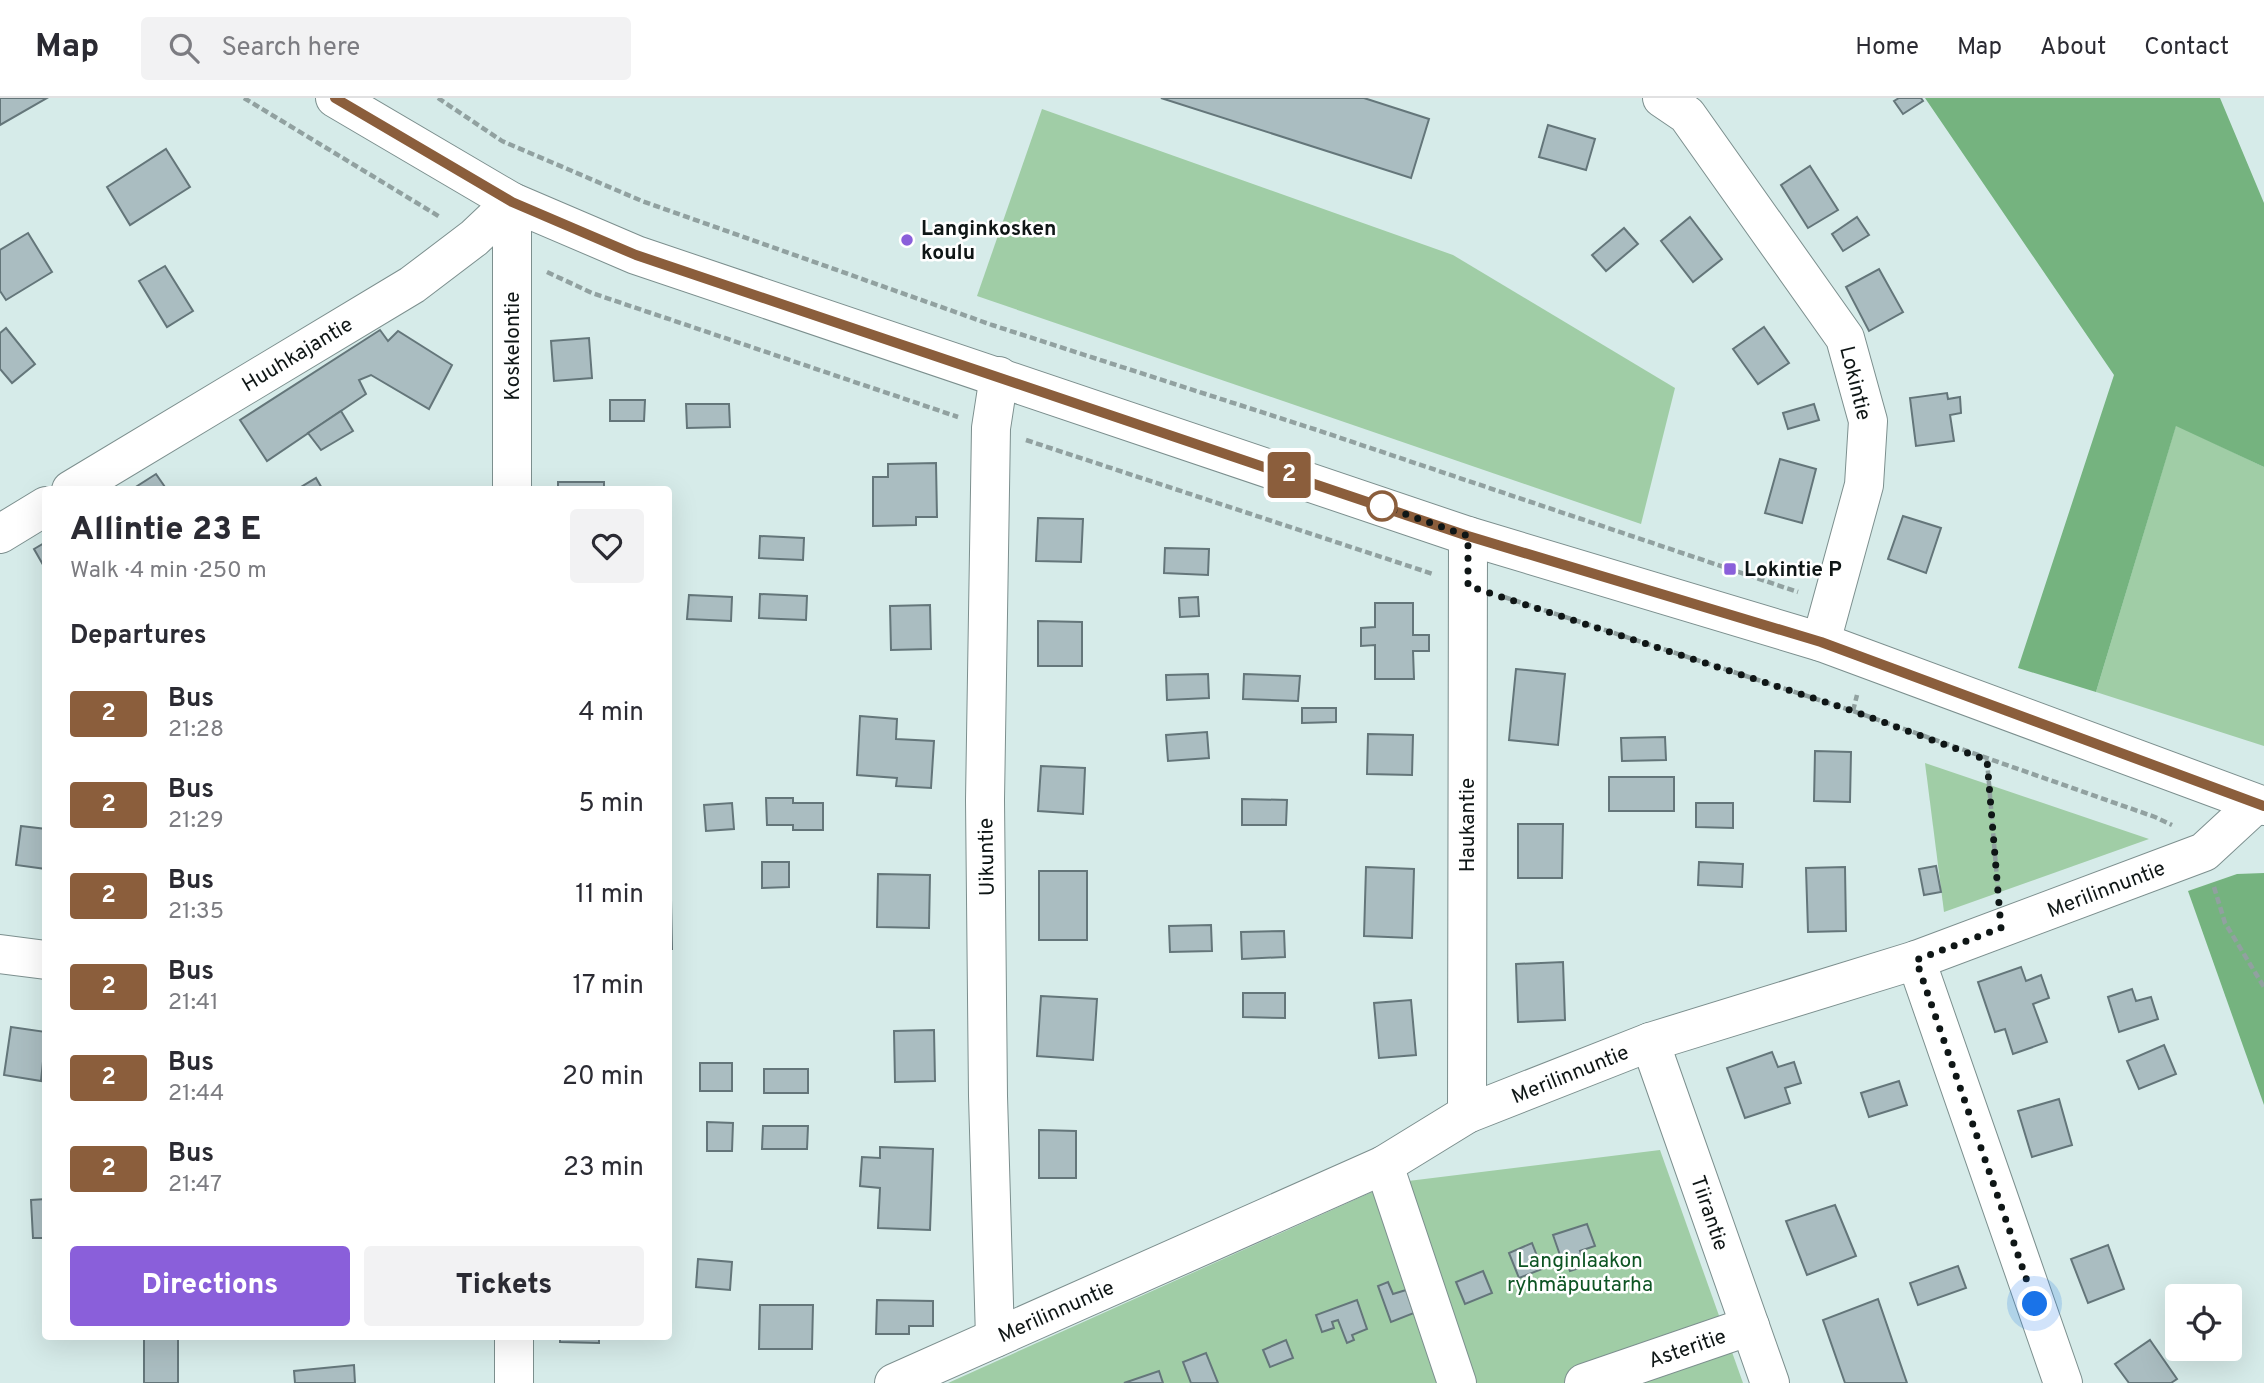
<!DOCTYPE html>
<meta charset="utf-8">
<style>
:root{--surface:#fff;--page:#f2f2f3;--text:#2b2b33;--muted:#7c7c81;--line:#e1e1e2;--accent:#8a5fda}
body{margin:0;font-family:Overpass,sans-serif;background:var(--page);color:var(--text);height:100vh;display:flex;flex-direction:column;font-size:26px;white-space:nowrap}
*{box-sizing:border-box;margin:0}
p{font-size:23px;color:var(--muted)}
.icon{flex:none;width:38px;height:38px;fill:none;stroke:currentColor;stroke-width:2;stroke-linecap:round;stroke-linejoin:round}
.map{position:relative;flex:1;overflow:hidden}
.sheet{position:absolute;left:42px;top:388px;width:630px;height:854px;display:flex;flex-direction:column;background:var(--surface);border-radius:7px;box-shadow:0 7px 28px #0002}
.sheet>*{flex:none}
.badge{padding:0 14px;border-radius:5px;font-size:24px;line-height:46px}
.tools{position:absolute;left:2165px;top:1186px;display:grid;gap:14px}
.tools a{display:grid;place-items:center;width:77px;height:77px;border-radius:7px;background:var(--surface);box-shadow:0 7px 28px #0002;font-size:35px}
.you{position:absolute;width:35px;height:35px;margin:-18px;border:5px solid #fff;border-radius:50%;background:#1a73e8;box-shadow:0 0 0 10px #1a73e833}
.map>.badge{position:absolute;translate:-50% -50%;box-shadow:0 0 0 4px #fff}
h2{padding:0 28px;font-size:26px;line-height:63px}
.round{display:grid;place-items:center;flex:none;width:74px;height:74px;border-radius:7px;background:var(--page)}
.overview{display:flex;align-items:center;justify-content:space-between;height:119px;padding:0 28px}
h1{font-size:33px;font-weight:800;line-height:52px}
.action{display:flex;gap:14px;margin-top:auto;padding:14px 28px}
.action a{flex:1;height:80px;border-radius:7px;background:var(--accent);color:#fff;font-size:28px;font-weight:800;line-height:80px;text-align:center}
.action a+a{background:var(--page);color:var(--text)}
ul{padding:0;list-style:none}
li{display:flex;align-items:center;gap:21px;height:91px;padding:0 28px}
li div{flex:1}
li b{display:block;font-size:26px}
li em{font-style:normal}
li .badge{min-width:77px;font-weight:700;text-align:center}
header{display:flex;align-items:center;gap:42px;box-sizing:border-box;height:98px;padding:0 35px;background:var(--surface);border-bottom:2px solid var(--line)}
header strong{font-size:33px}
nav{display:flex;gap:38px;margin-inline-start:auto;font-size:24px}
.search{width:490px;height:63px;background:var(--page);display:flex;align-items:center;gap:18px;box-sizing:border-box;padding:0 24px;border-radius:7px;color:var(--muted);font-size:26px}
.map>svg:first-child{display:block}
</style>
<header>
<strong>Map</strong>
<div class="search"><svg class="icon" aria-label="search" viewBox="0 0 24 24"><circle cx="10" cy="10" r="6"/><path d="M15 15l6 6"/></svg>Search here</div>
<nav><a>Home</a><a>Map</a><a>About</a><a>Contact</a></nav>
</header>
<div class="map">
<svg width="2264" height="1285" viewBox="0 0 2264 1285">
<rect width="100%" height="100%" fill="#d6ebe9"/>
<g fill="#a0cda6">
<path d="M1042 11 1453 157 1675 290 1641 426 977 198Z"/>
<path d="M2176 327 2264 369V648L2096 594Z"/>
<path d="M1925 665 2149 741 1944 814Z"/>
<path d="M1660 1052 1743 1285H948L1392 1085Z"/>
</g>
<g fill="#75b37f">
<path d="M1925 0H2220L2264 105V369L2176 328 2096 594 2018 570 2114 277Z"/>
<path d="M2264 775V1007L2188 793 2237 776Z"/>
</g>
<g fill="#aabdc1" stroke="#64767a" stroke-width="2">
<path d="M0 0H47L0 27Z"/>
<path d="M1161 0H1364L1429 21 1411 80Z"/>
<path d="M1899 0H1921L1923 3 1903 16 1894 3Z"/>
<path d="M1548 27 1595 41 1586 72 1539 59Z"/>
<path d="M166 51 190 89 130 127 107 89Z"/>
<path d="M1810 68 1838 112 1808 130 1781 87Z"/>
<path d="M1690 119 1722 161 1693 184 1661 143Z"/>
<path d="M1857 119 1869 137 1843 153 1832 136Z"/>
<path d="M1624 130 1638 146 1606 173 1592 157Z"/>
<path d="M28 135 52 174 6 202 0 193V152Z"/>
<path d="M165 168 193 213 167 229 139 183Z"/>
<path d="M1879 171 1903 214 1869 233 1846 189Z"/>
<path d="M1764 229 1789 265 1758 286 1733 251Z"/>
<path d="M6 230 35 266 12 285 0 271V235Z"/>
<path d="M380 232 388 243 398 233 452 267 429 311 371 277 359 282 366 296 267 363 240 322Z"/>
<path d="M589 240 592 280 554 283 551 243Z"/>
<path d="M1947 295 1948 301 1960 299 1961 315 1950 317 1954 343 1916 348 1910 300Z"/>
<path d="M610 302H645L644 323H610Z"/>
<path d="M686 306H729L730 329 687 330Z"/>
<path d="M1814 306 1819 322 1788 331 1783 315Z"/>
<path d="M341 313 353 333 321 352 308 335Z"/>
<path d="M1780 361 1816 371 1802 425 1765 415Z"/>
<path d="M936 365 937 419H916V427L873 428V379H888V366Z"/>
<path d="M156 376 167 392H131Z"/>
<path d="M316 380 323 392H296Z"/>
<rect x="558" y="384" width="46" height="8"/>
<path d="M1903 418 1941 430 1926 475 1888 461Z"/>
<path d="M1038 420 1083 421 1081 464 1036 463Z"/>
<path d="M760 438 804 440 803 462 759 460Z"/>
<path d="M46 444V472L34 451Z"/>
<path d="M1165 450 1209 451 1208 477 1164 475Z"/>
<path d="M760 496 807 498 806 522 759 520Z"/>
<path d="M689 497 732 499 731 523 687 521Z"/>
<path d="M1198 499 1199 518 1180 519 1179 500Z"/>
<path d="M1375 505H1413V537H1429V553H1413L1414 581H1375V547L1361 548V530L1375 529Z"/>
<path d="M930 507 931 551 891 552 890 508Z"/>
<path d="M1038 523 1082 524V568H1038Z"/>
<path d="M1516 571 1565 576 1558 647 1509 642Z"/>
<path d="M1208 576 1209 600 1167 602 1166 577Z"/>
<path d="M1244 576 1300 578 1298 603 1243 601Z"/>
<path d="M1302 610H1336V624L1302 625Z"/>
<path d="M860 618 897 621 896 641 934 643 931 690 896 688 897 680 857 677Z"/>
<path d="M1207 634 1209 660 1168 663 1166 637Z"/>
<path d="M1368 636 1413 637 1412 677 1367 676Z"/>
<path d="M1665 639 1666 662 1622 663 1621 640Z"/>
<path d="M1815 653 1851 654 1850 704 1814 703Z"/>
<path d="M1041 668 1085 670 1083 716 1038 713Z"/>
<rect x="1609" y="679" width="65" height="34"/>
<path d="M766 700H793V705H823V732H793V727H767Z"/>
<path d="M1242 701 1287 702 1286 727H1242Z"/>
<path d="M732 705 734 731 706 733 704 707Z"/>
<path d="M1696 705H1733V730L1696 729Z"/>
<path d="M1518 726H1563L1562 780H1518Z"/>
<path d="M21 728 46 731V771L16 767Z"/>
<path d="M762 764H789V789L762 790Z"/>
<path d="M1699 764 1743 766 1742 789 1698 787Z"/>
<path d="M1936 768 1941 794 1924 797 1919 771Z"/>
<path d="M1366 769 1414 771 1412 840 1364 838Z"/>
<path d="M1845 769 1846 833 1808 834 1806 770Z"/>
<rect x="1039" y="773" width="48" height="69"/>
<path d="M878 776 930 777 929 830 877 829Z"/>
<path d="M668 802H671L672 851H668Z"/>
<path d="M1211 827 1212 853 1170 854 1169 828Z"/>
<path d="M1284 833 1285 859 1242 861 1241 834Z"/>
<path d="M1563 864 1565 922 1518 924 1516 866Z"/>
<path d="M2021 869 2026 883 2041 877 2049 900 2033 906 2047 944 2013 956 2005 931 1995 934 1978 884Z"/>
<path d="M2132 891 2136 903 2151 899 2158 921 2119 934 2108 899Z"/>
<path d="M1243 895H1285V920L1243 919Z"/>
<path d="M1041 898 1097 901 1093 962 1037 958Z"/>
<path d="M1411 902 1416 957 1379 960 1374 905Z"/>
<path d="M11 929 46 934 41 983 4 977Z"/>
<path d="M934 932 935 983 895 984 894 933Z"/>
<path d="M2164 947 2176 976 2139 991 2127 963Z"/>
<path d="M1772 954 1778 969 1794 964 1801 985 1785 990 1790 1005 1745 1020 1727 970Z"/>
<rect x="700" y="965" width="32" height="28"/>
<rect x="764" y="971" width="44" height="24"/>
<path d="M1899 983 1907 1007 1869 1019 1861 995Z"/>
<path d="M2059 1001 2072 1047 2032 1059 2018 1013Z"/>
<path d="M707 1024 733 1025 732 1053H707Z"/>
<path d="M763 1028H808L807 1051H762Z"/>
<path d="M1039 1032 1076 1033V1080H1039Z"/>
<path d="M880 1049 933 1051 930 1132 878 1130 880 1090 860 1088 862 1059 880 1060Z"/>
<path d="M46 1101V1140H33L31 1102Z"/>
<path d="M1835 1107 1856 1158 1807 1177 1786 1123Z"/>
<path d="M1587 1126 1595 1148 1580 1153 1585 1168 1570 1173 1564 1159 1561 1160 1553 1137Z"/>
<path d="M1532 1145 1542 1171 1519 1180 1509 1155Z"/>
<path d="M2108 1147 2124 1191 2088 1205 2071 1161Z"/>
<path d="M698 1161 732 1164 730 1192 696 1189Z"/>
<path d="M1958 1168 1966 1190 1918 1207 1910 1185Z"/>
<path d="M1483 1173 1492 1195 1465 1206 1456 1184Z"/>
<path d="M1388 1184 1393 1196 1406 1192 1414 1215 1391 1224 1378 1188Z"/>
<path d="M1878 1201 1907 1285H1845L1823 1222Z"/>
<path d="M877 1202 933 1203V1228H909V1236H876Z"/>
<path d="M1357 1202 1367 1231 1352 1237 1354 1242 1347 1245 1338 1222 1332 1224 1334 1230 1322 1234 1316 1217Z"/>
<path d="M760 1207H813L812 1251H759Z"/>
<rect x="144" y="1239" width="34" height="46"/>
<path d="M560 1239H599V1245L560 1244Z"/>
<path d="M1286 1242 1293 1260 1270 1269 1263 1252Z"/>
<path d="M2150 1242 2177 1281 2171 1285H2129L2115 1266Z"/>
<path d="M1206 1255 1218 1285H1191L1183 1264Z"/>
<path d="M354 1267 355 1285H295L294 1273Z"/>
<path d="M1159 1273 1163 1285H1124Z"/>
</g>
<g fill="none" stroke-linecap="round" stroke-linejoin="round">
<defs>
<g id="minor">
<path d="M335 0 512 104 636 157 1468 438 1821 544 2264 708"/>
<path d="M1662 0 1687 17 1845 240 1868 323 1864 387 1821 544"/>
<path d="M512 104V392"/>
<path d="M71 392 412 187 474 140 512 104"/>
<path d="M0 436 46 408"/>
<path d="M0 856 46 862"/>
<path d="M1916 862 2063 1285"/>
<path d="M1650 944 1770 1285"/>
<path d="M1467 1016 1468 438"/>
<path d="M1384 1067 1457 1285"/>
<path d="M995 1240 988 998 985 702 991 330 999 278"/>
<path d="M514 1285V1239"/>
<path d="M894 1285 1384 1067 1467 1016 1650 944 1916 862 2204 754 2256 706"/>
<path d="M1584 1285 1750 1228"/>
</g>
</defs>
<use href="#minor" stroke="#7c8f8e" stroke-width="40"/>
<g stroke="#91a1a0" stroke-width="4.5" stroke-dasharray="7 3.5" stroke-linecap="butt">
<path d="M244 0 440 119"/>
<path d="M438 0 502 43 642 103 992 227 1317 332 1798 494"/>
<path d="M547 174 592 195 958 319"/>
<path d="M1026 342 1433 476"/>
<path d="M1504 499 1853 613 2155 719 2172 727"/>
<path d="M1853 613 1857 597"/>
<path d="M1987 662 1998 793"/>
<path d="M2214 789 2225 825 2264 889"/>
</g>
<use href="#minor" stroke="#fff" stroke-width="38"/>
</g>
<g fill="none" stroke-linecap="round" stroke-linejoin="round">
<defs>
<path id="line" d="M335 0 512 104 636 157 1468 438 1821 544 2264 708"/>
</defs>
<use href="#line" stroke="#fff" stroke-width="16"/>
<use href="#line" stroke="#8b5e3c" stroke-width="10"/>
<path stroke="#0f1616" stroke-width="7" stroke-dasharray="0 12.6" d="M1382 408 1468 438V488L1853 613 1987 662 2001 830 1916 862 2035 1206"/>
</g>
<g fill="#8a5fda" stroke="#fff" stroke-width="2.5">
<circle cx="907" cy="142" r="7"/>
<rect x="1723" y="464" width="14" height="14" rx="3.5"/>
</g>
<circle fill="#fff" stroke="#8b5e3c" stroke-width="3.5" cx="1382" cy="408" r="14"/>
<g text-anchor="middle" stroke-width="5" stroke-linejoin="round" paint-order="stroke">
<g font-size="21" font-weight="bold" fill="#0f1616" stroke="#fff" text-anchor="start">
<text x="921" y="137">Langinkosken<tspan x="921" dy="24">koulu</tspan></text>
<text x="1744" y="478">Lokintie P</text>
</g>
<g font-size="21" fill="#0f1616" stroke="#fff">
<text transform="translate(512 248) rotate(-90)" y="7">Koskelontie</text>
<text transform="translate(297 256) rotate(-31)" y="7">Huuhkajantie</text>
<text transform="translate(1856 285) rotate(76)" y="7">Lokintie</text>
<text transform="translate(1467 727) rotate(-90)" y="7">Haukantie</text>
<text transform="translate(986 759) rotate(-91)" y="7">Uikuntie</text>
<text transform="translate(2106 791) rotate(-21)" y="7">Merilinnuntie</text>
<text transform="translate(1570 976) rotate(-22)" y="7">Merilinnuntie</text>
<text transform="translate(1710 1115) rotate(71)" y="7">Tiirantie</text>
<text transform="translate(1056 1213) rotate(-24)" y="7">Merilinnuntie</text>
<text transform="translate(1687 1250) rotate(-19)" y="7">Asteritie</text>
</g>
<g font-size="21" fill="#0d5423" stroke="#fff">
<text x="1580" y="1169">Langinlaakon<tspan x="1580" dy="24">ryhmäpuutarha</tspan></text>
</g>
</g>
</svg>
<div class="tools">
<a><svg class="icon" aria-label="locate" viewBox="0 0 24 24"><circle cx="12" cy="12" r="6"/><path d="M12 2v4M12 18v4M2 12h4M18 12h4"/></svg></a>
</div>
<div class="you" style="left:2035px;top:1206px"></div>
<b class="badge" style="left:1289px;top:377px;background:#8b5e3c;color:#fff">2</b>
<section class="sheet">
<div class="overview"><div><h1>Allintie 23 E</h1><p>Walk · 4 min · 250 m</p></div><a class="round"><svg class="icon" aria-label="heart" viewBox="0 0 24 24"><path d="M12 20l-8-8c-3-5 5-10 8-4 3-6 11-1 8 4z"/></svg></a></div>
<h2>Departures</h2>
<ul>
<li><span class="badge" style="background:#8b5e3c;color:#fff">2</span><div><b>Bus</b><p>21:28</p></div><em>4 min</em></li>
<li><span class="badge" style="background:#8b5e3c;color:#fff">2</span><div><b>Bus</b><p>21:29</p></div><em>5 min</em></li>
<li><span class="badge" style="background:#8b5e3c;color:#fff">2</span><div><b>Bus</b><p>21:35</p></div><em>11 min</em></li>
<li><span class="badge" style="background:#8b5e3c;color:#fff">2</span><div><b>Bus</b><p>21:41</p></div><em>17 min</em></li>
<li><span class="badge" style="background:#8b5e3c;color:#fff">2</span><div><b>Bus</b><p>21:44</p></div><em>20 min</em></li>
<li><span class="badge" style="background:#8b5e3c;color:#fff">2</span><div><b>Bus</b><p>21:47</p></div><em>23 min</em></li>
</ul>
<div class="action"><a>Directions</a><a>Tickets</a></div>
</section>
</div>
